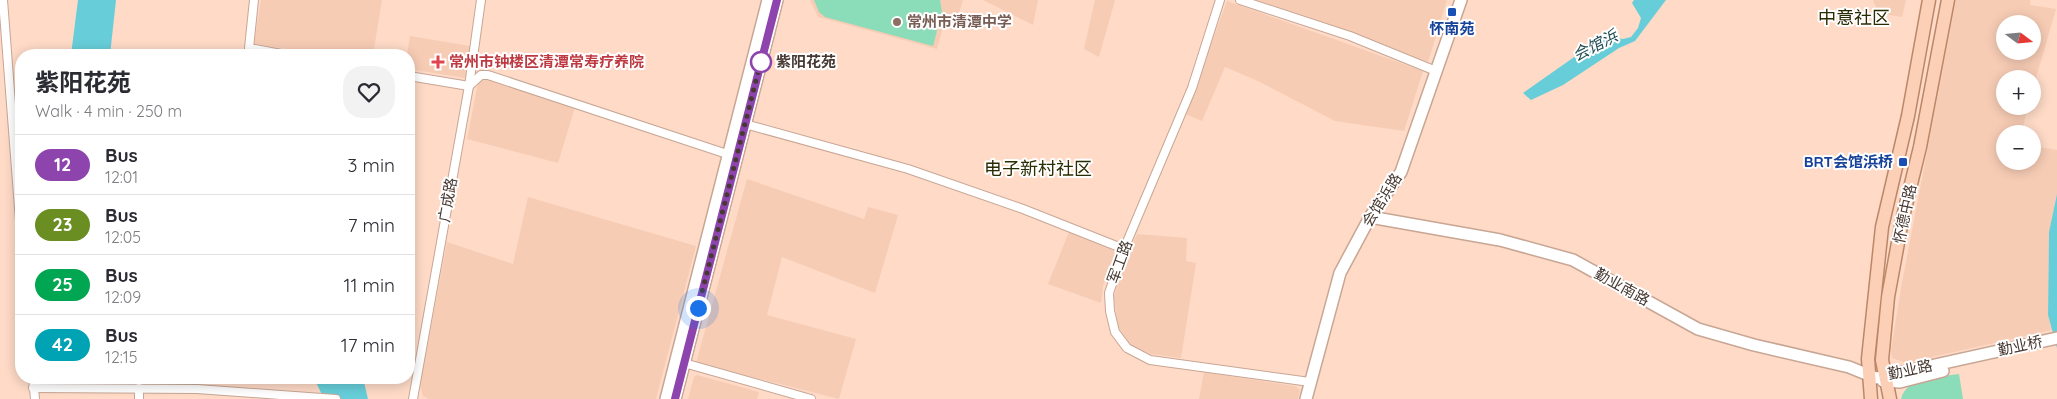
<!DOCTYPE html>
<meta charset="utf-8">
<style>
:root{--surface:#fff;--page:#f2f2f3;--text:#2b2b33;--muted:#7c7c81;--line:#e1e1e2}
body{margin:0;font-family:Quicksand,"Noto Sans SC",sans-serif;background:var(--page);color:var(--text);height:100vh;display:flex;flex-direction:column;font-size:19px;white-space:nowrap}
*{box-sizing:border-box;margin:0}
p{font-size:16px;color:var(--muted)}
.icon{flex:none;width:28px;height:28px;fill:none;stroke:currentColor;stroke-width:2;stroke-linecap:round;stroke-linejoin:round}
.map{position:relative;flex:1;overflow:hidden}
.panel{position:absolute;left:15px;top:49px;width:400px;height:335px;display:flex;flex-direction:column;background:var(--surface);border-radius:20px;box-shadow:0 2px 12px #0003}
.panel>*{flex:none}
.badge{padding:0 10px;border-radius:16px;font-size:18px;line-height:32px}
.needle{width:32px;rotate:106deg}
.buttons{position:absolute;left:1996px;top:15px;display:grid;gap:10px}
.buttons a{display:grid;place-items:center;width:45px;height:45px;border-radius:50%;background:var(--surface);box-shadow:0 2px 12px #0003;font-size:25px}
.you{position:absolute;width:25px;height:25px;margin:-12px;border:4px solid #fff;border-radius:50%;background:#1a73e8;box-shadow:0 0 0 8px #1a73e833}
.map>.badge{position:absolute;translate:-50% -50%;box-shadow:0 0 0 2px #fff}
.round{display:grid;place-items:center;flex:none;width:52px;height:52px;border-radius:20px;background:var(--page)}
.summary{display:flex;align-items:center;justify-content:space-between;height:85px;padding:0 20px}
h1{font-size:24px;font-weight:700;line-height:38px}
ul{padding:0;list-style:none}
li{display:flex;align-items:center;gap:15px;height:60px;padding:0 20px;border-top:1px solid var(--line)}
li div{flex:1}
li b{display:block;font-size:19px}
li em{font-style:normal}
li .badge{min-width:55px;font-weight:700;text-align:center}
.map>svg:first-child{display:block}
</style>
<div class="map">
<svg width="2057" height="399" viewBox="0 0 2057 399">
<rect width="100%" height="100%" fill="#fedac7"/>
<g fill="#f7ccb5" fill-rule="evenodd">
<path d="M261 0H382L373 55H328L254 44Z"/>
<path d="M810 0H963L954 30 943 27 937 49 818 17Z"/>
<path d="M983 0H1038L1033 25Z"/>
<path d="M1095 0H1115L1099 57 1084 49Z"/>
<path d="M1255 0H1447L1428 62 1302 15Z"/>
<path d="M1873 0H1906L1902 17 1878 13Z"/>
<path d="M1956 0H2030V5L2056 9 2033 88 2032 79H2005V106H2027L2022 134H2005V161H2032L2033 146 2057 150V194L2049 232 2048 315 2052 330 1906 363 1892 358 1891 350 1901 288ZM2005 24H2032V51H2005Z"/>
<path d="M1227 1 1423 71 1404 131 1335 121 1258 81 1225 67 1202 121 1185 114Z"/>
<path d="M410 36 470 46 465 78 409 69V55H407Z"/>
<path d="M487 78 575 107 558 163 467 139 478 83 482 79Z"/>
<path d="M747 179 864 219 868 207 898 215 875 293 782 257 767 315 856 339 839 399 696 363Z"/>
<path d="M528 197 696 246 656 399H429L423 396 420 385 447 242 513 264Z"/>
<path d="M1069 232 1113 250 1115 255 1103 286 1101 303 1048 284Z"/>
<path d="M1137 234 1187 238 1186 261 1196 263 1181 358 1151 354 1130 345 1118 326 1114 297 1120 273Z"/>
<path d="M1204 372 1295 386 1300 390 1298 399H1199Z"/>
<path d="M697 375 759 392 757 399H688L694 377Z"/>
</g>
<g fill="#8bdcb8">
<path d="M814 0H940L942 12 936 26 938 27 933 46 825 17 819 12Z"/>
<path d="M1959 374 1963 399H1901C1907 376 1939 377 1959 374Z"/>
</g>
<g fill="#67ced9">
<path d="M78 0H116L110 55H71Z"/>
<path d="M1634 0H1666L1635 41 1619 48 1563 85 1531 100 1523 93 1597 41 1609 37 1623 39 1631 37 1638 28 1641 18 1632 3Z"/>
<path d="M2057 194V348L2048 315 2049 232Z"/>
<path d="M314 378H363L368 399H324Z"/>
</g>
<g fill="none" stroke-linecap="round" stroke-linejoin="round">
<defs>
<g id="street">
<path d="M3 0 21 234"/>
<path d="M254 0 249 48 287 55"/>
<path d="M1220 0 1192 88 1124 249 1109 293 1110 311 1115 332 1127 348 1150 360 1310 382"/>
<path d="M1240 0 1350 36 1436 71"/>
<path d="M409 76 469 86 481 75H488L727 154"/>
<path d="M745 124 908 169 1023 209 1124 249"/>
<path d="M684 363 811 399"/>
<path d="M33 378 35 399"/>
<path d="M33 388 197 389 336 399"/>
<path d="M139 399V388"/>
<path d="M413 399 469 86 481 0"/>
</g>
<g id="secondary">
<path d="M1370 217 1500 240 1573 260 1698 329 1754 345 1849 367 1876 378 2057 338"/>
<path d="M1883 381 1900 382 1943 371"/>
<path d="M666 399 768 0"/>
<path d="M675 399 777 0"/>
<path d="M1306 399 1340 273 1370 217 1401 172 1461 0"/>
</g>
<g id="primary">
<path d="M1871 399 1868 359 1882 227 1908 116 1929 0"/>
<path d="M1890 399 1882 360 1888 297 1902 221 1920 147 1948 0"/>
</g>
</defs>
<use href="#street" stroke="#c8a694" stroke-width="10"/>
<use href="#secondary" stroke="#c8a694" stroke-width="14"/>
<use href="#primary" stroke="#bb8768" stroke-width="15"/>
<use href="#street" stroke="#fff" stroke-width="8"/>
<use href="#secondary" stroke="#fff" stroke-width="11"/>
<use href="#primary" stroke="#fbd0b6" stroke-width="12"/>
</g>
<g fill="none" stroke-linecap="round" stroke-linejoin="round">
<defs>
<path id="line" d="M675 399 777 0"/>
</defs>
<use href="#line" stroke="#fff" stroke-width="11"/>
<use href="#line" stroke="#8e44ad" stroke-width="8"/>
<path stroke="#473932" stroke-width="5" stroke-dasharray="0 9" d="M698 308 763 53 761 62"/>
</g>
<g fill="#1a4fb4" stroke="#fff" stroke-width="2">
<rect x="1447" y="7" width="10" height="10" rx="2.5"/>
<rect x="1898" y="157" width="10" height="10" rx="2.5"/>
</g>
<circle fill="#8d6e63" stroke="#fff" stroke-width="2" cx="897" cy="22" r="5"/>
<path fill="#e0444e" stroke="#fff" stroke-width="2" d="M435.5 54.5h5v5h5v5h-5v5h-5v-5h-5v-5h5z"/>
<circle fill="#fff" stroke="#8e44ad" stroke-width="2.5" cx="761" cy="62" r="10"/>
<g text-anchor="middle" stroke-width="4" stroke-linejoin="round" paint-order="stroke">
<g font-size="15" font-weight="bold" fill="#785e54" stroke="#fff" text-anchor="start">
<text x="907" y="27">常州市清潭中学</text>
</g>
<g font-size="15" font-weight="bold" fill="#164399" stroke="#fff">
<text x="1452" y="34">怀南苑</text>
<text x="1893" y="167" text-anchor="end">BRT会馆浜桥</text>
</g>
<g font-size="15" font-weight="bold" fill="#be3a42" stroke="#fff" text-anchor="start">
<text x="449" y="67">常州市钟楼区清潭常寿疗养院</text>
</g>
<g font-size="15" font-weight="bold" fill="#473932" stroke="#fff" text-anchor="start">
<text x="776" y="67">紫阳花苑</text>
</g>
<g font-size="15" fill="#473932" stroke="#fff">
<text transform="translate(448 200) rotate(-80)" y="5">广成路</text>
<text transform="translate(1382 200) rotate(-58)" y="5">会馆浜路</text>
<text transform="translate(1905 214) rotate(-78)" y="5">怀德中路</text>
<text transform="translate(1120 262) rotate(-70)" y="5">军工路</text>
<text transform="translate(1622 287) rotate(29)" y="5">勤业南路</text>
<text transform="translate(2020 346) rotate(-12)" y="5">勤业桥</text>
<text transform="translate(1910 370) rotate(-12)" y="5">勤业路</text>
</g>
<g font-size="16" font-style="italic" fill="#1d4c51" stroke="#fff">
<text transform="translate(1595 45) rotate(-27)" y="6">会馆浜</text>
</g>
<g font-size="18" fill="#2a2c02" stroke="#fff">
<text x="1854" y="24">中意社区</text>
<text x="1038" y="175">电子新村社区</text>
</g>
</g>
</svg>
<div class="buttons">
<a><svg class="needle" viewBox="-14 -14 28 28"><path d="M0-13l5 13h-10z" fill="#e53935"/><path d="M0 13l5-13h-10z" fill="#7c7c81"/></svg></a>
<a>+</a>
<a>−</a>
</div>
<div class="you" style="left:698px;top:308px"></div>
<section class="panel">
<div class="summary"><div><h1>紫阳花苑</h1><p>Walk · 4 min · 250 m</p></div><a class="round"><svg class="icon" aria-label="heart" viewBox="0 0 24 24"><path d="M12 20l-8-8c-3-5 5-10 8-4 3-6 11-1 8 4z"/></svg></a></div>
<ul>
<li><span class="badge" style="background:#8e44ad;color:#fff">12</span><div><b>Bus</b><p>12:01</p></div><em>3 min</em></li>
<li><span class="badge" style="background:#6b8e23;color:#fff">23</span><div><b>Bus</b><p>12:05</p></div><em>7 min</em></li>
<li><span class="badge" style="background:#00a651;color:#fff">25</span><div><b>Bus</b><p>12:09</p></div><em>11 min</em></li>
<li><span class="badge" style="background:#00a3b4;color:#fff">42</span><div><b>Bus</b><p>12:15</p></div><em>17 min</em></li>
</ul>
</section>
</div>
